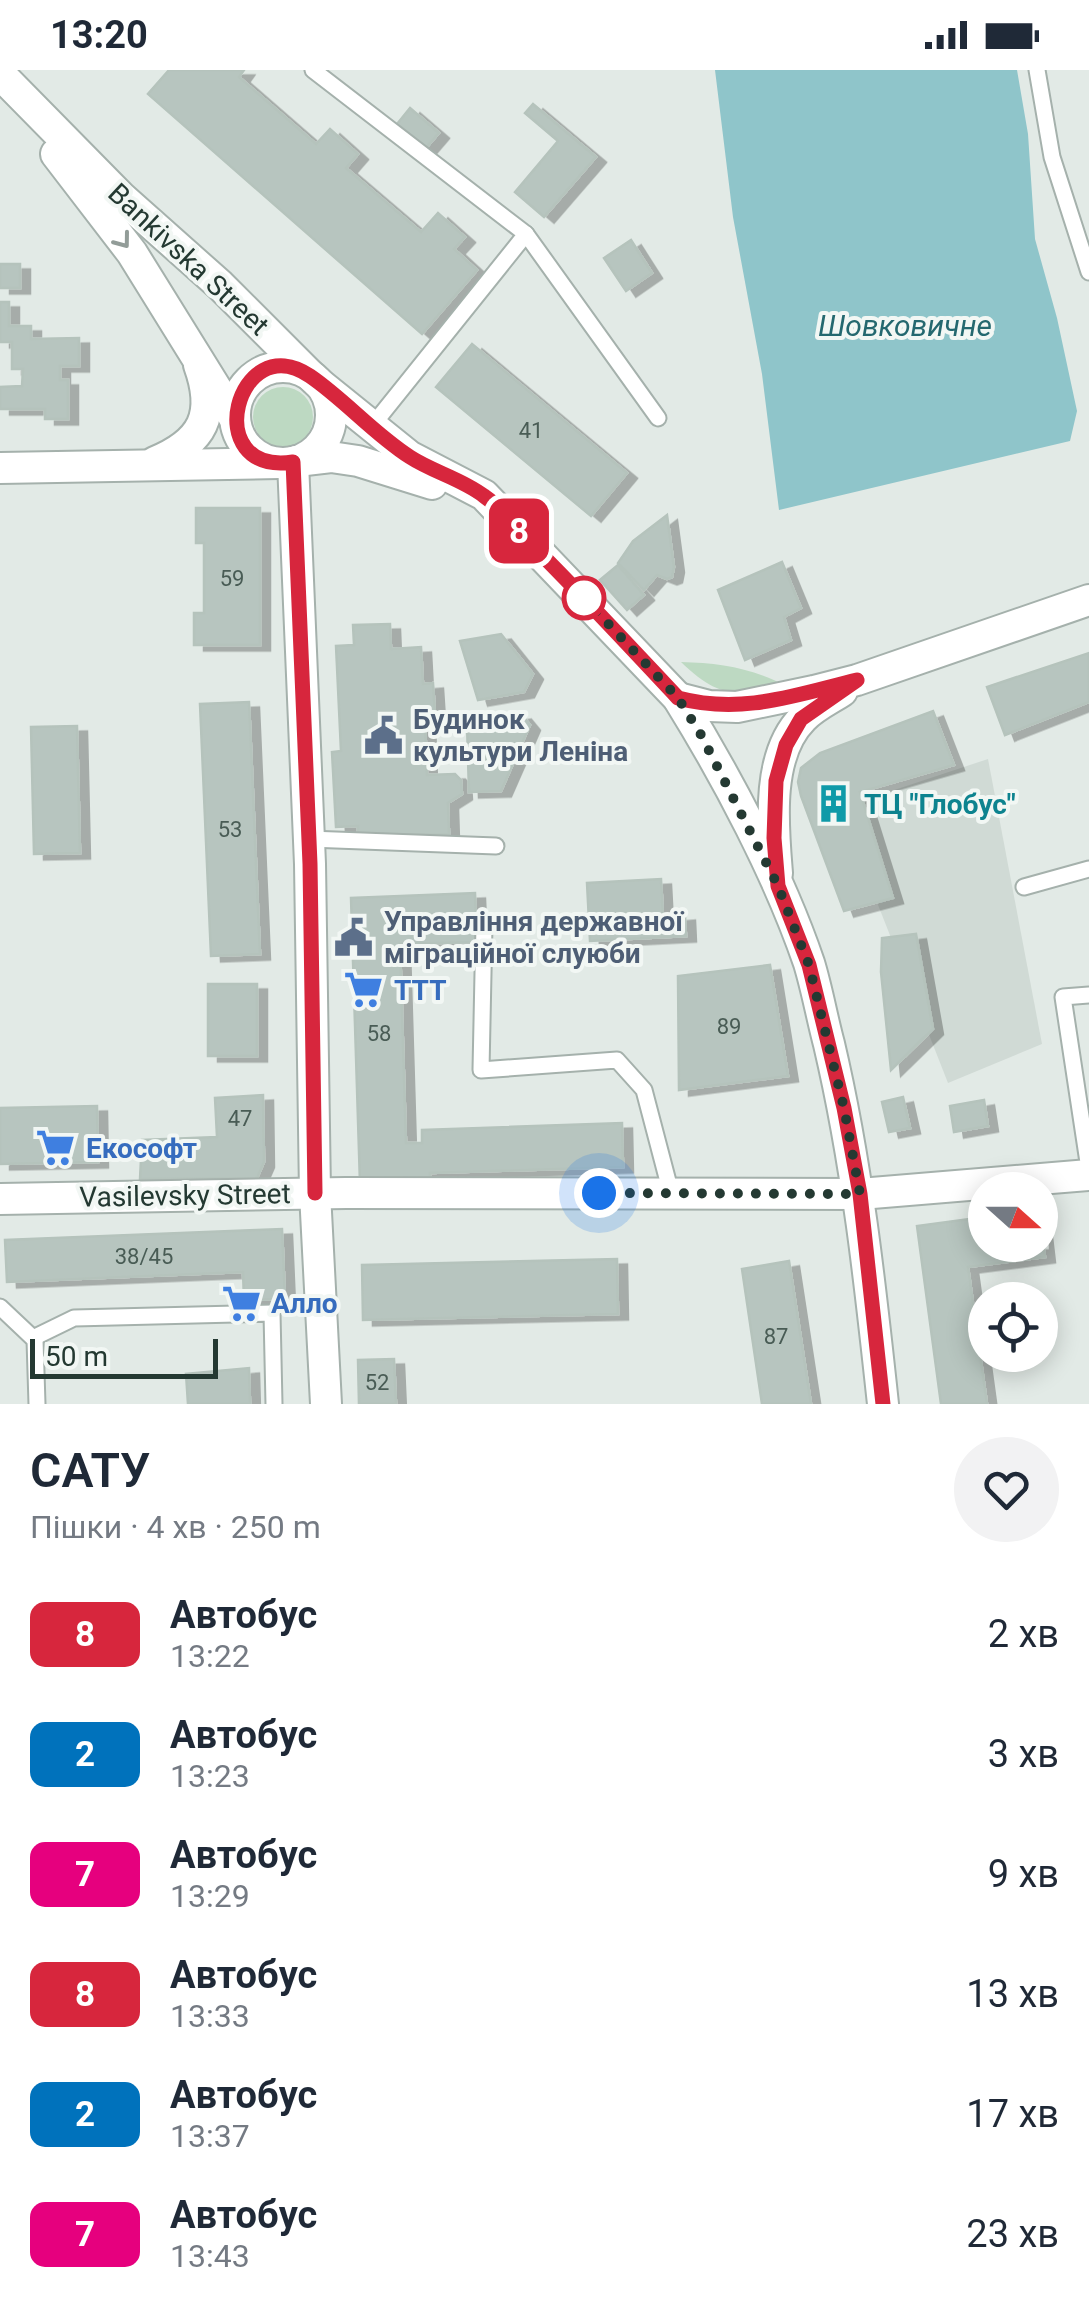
<!DOCTYPE html>
<html lang="uk">
<meta charset="utf-8">
<style>
:root{--surface:#fff;--page:#f2f2f3;--text:#1f2937;--muted:#747a83}
body{margin:0;font-family:Roboto,sans-serif;background:var(--page);color:var(--text);height:100vh;display:flex;flex-direction:column;font-size:38px;white-space:nowrap}
*{box-sizing:border-box;margin:0}
p{font-size:32px;color:var(--muted)}
.icon{flex:none;width:55px;height:55px;fill:none;stroke:currentColor;stroke-width:2;stroke-linecap:round;stroke-linejoin:round}
.map{position:relative;height:1334px;overflow:hidden}
.sheet{display:flex;flex-direction:column;background:var(--surface);flex:1}
.sheet>*{flex:none}
.badge{padding:0 20px;border-radius:15px;font-size:35px;line-height:65px}
.needle{width:65px;rotate:111deg}
.fabs{position:absolute;left:968px;top:1102px;display:grid;gap:20px}
.fabs a{display:grid;place-items:center;width:90px;height:90px;border-radius:50%;background:var(--surface);box-shadow:0 5px 25px #0003;font-size:50px}
.scale{position:absolute;left:30px;bottom:25px;width:188px;box-sizing:border-box;padding-left:10px;border:5px solid #243932;border-top:0;font-size:28px;line-height:35px;white-space:nowrap;color:#243932;-webkit-text-stroke:8px #f2f7f4;paint-order:stroke}
.you{position:absolute;width:50px;height:50px;margin:-25px;border:8px solid #fff;border-radius:50%;background:#1a73e8;box-shadow:0 0 0 15px #1a73e833}
.map>.badge{position:absolute;translate:-50% -50%;box-shadow:0 0 0 5px #fff}
.round{display:grid;place-items:center;flex:none;width:105px;height:105px;border-radius:52px;background:var(--page)}
.headline{display:flex;align-items:center;justify-content:space-between;height:170px;padding:0 30px}
h1{font-size:48px;font-weight:600;line-height:75px}
ul{padding:0;list-style:none}
li{display:flex;align-items:center;gap:30px;height:120px;padding:0 30px}
li div{flex:1}
li b{display:block;font-size:38px}
li em{font-style:normal}
li .badge{min-width:110px;font-weight:700;text-align:center}
.status{display:flex;justify-content:space-between;align-items:center;height:70px;padding:0 50px;background:var(--surface);direction:ltr}
.status svg{height:28px;fill:currentColor}
.map>svg:first-child{display:block}
</style>
<div class="status"><b>13:20</b><svg viewBox="0 0 49 12"><path d="M0 12V9h3v3zM5 12V6h3v6zM10 12V3h3v9zM15 12V0h3v12zM26 1h20v11H26zM47 4h2v5h-2z"/></svg></div>
<div class="map">
<svg width="1089" height="1334" viewBox="0 0 1089 1334">
<defs>
<filter id="shadow"><feDropShadow dx="10" dy="5.5" stdDeviation="0" flood-color="#0004"/></filter>
</defs>
<rect width="100%" height="100%" fill="#e2eae6"/>
<path fill="#d0dad5" d="M988 689 1042 974 948 1013 840 738Z"/>
<g fill="#bdd9c2">
<circle cx="283" cy="347" r="30"/>
<path d="M681 592C720 593 753 598 788 617 737 625 720 630 681 592Z"/>
</g>
<path fill="#8fc5ca" d="M715 0H1017L1028 64 1035 169 1057 248 1077 341 1070 371 779 440 762 304 733 147Z"/>
<g fill="#b7c5bf" stroke="#b5c3bc" stroke-width="2.5" filter="url(#shadow)">
<path d="M169 0H244L239 7 316 74 330 59 358 84 346 98 421 162 438 143 465 167 454 179 477 200 422 264 148 24Z"/>
<path d="M533 34 596 87 544 147 515 122 558 71 525 43Z"/>
<path d="M410 38 439 63 426 78 397 54Z"/>
<path d="M631 170 652 203 626 221 604 188Z"/>
<rect x="0" y="194" width="20" height="24"/>
<path d="M0 232H9V256H31V269L79 268V296H60V310H68V349H45V339H0V317L22 316 23 299H12V272H0Z"/>
<path d="M472 274 627 403 591 446 436 317Z"/>
<path d="M196 438H260V575H194V543H204V473H196Z"/>
<path d="M667 445 674 497 672 507 667 509 657 505 644 520 618 493 633 471Z"/>
<path d="M782 492 801 538 784 547 791 570 745 590 718 520Z"/>
<path d="M618 495 644 525 627 540 600 510Z"/>
<path d="M390 554 391 579 421 577 423 614 433 613 435 644 425 648 427 705 455 704 461 710 462 724 448 733 449 764 358 765V756L336 757 332 682 341 681 336 576 354 575 353 555Z"/>
<path d="M501 564 533 604 524 622 478 630 460 571Z"/>
<path d="M1089 583V632L1005 665 987 617Z"/>
<path d="M249 632 260 884 211 886 200 634Z"/>
<path d="M933 641 954 695 860 722 893 828 844 841 801 726 798 712 801 698 820 683Z"/>
<path d="M521 644 530 655 501 721 469 722 467 654Z"/>
<path d="M77 656 80 783 34 784 31 657Z"/>
<path d="M661 809 663 847 685 845 686 866 590 871 587 813Z"/>
<path d="M475 823 477 872 400 874 406 1073H422V1060L622 1053 623 1097 430 1103V1112L360 1114 351 828Z"/>
<path d="M916 864 933 959 891 1000 881 902 882 868Z"/>
<path d="M770 895 788 1006 679 1020 678 906Z"/>
<rect x="208" y="914" width="49" height="72"/>
<path d="M263 1025 264 1092 257 1108 140 1109 142 1070 217 1067 215 1028Z"/>
<path d="M903 1027 910 1058 889 1062 882 1032Z"/>
<path d="M984 1030 988 1056 954 1062 950 1036Z"/>
<path d="M97 1036 98 1092 0 1094V1038Z"/>
<path d="M1040 1145 1045 1187 968 1197 987 1334H941L917 1156 985 1147V1175H1040Z"/>
<path d="M282 1159 285 1229 244 1230 243 1202 7 1212 5 1170Z"/>
<path d="M617 1189 618 1244 363 1250 362 1195Z"/>
<path d="M789 1191 811 1334H762L742 1199Z"/>
<path d="M394 1289 396 1334H359L358 1290Z"/>
<path d="M249 1298 250 1334H188L186 1304Z"/>
</g>
<g fill="none" stroke-linecap="round" stroke-linejoin="round">
<defs>
<g id="service">
<path d="M313 0 526 164 372 356"/>
<path d="M1037 0 1052 87 1089 202"/>
<path d="M526 164 658 348"/>
<path d="M309 769 496 776"/>
<path d="M1024 817 1089 799"/>
<path d="M484 855 481 1000 617 990 644 1020 671 1123"/>
<path d="M1089 925 1063 927 1089 1099"/>
<path d="M0 1237 35 1270 37 1334"/>
<path d="M33 1268 74 1248 272 1243 274 1334"/>
</g>
<g id="minor">
<path d="M155 392C203 372 217 345 199 295"/>
<path d="M0 398 279 393"/>
<path d="M0 1129 346 1123 860 1124 1089 1105"/>
</g>
<g id="tertiary">
<path d="M0 4 121 127 220 215 316 311 409 386 484 425 678 628C727 707 779 805 809 893 817 919 822 948 829 974 857 1093 870 1213 883 1334"/>
<path d="M56 84 132 183 235 349"/>
<circle cx="283" cy="345" r="48"/>
<path d="M297 391 331 387 358 391 432 414"/>
<path d="M293 392 310 794 315 1123 326 1334"/>
<path d="M678 628 709 636 737 637 814 621 857 610 1089 530"/>
<path d="M777 803C773 755 766 685 803 648 813 637 830 629 842 621"/>
</g>
</defs>
<use href="#service" stroke="#a5b1ac" stroke-width="19"/>
<use href="#minor" stroke="#a5b1ac" stroke-width="34"/>
<use href="#tertiary" stroke="#a5b1ac" stroke-width="34"/>
<use href="#service" stroke="#fff" stroke-width="15"/>
<use href="#minor" stroke="#fff" stroke-width="30"/>
<use href="#tertiary" stroke="#fff" stroke-width="30"/>
</g>
<defs><path id="oneway-chevron" d="M-2-3.5L2.5 0L-2 3.5" fill="none" stroke-width="1.6" stroke-linecap="round" stroke-linejoin="round" transform="scale(2.5)"/></defs>
<use stroke="#929c98" href="#oneway-chevron" transform="translate(123 171) rotate(53)"/>
<g fill="none" stroke-linecap="round" stroke-linejoin="round">
<defs>
<path id="line" d="M315 1123 310 794 293 392C198 406 237 256 310 306 345 330 374 364 410 387 433 402 462 409 484 426 504 440 520 462 537 480 585 528 632 579 678 628 742 645 795 625 857 610L801 649 786 675 776 711 774 768 778 816 809 895 844 1038 860 1124 883 1334"/>
</defs>
<use href="#line" stroke="#fff" stroke-width="22"/>
<use href="#line" stroke="#d7263d" stroke-width="15"/>
<path stroke="#243932" stroke-width="10" stroke-dasharray="0 18" d="M584 528 678 628 700 663 778 816 809 895 844 1038 860 1124 599 1123"/>
</g>
<defs>
<symbol id="civic-bare" viewBox="-9 -9 18 18"><path d="M-.6-6.5H3V-4.5H.6V-3L4-1V1h2V6H-6V1h2V-1L-.6-3ZM-1.2 2.5V6h2.4V2.5Z" fill="#5c6f8a" stroke="#f2f7f4" stroke-width="2.5" paint-order="stroke"/></symbol>
<symbol id="building-bare" viewBox="-9 -9 18 18"><path d="M-4-6H4V6H1V3H-1V6H-4ZM-2.5-4.3h1.7v1.8h-1.7ZM.8-4.3h1.7v1.8H.8ZM-2.5-1h1.7V.8h-1.7ZM.8-1h1.7V.8H.8Z" fill="#0f9aa8" stroke="#f2f7f4" stroke-width="2.5" paint-order="stroke"/></symbol>
<symbol id="supermarket-bare" viewBox="-9 -9 18 18"><path d="M-6-5.5h2.5l.6 2H6L4.5 2H-2.5L-4.4-4H-6ZM-1.5 3.2a1.3 1.3 0 1 0 .1 0ZM3 3.2a1.3 1.3 0 1 0 .1 0Z" fill="#3f7fe0" stroke="#f2f7f4" stroke-width="2.5" paint-order="stroke"/></symbol>
</defs>
<g fill-rule="evenodd">
<use href="#civic-bare" x="356" y="638" width="55" height="55"/>
<use href="#building-bare" x="806" y="706" width="55" height="55"/>
<use href="#civic-bare" x="326" y="840" width="55" height="55"/>
<use href="#supermarket-bare" x="336" y="892" width="55" height="55"/>
<use href="#supermarket-bare" x="28" y="1050" width="55" height="55"/>
<use href="#supermarket-bare" x="214" y="1206" width="55" height="55"/>
</g>
<circle fill="#fff" stroke="#d7263d" stroke-width="5" cx="584" cy="528" r="20"/>
<g text-anchor="middle" stroke-width="8" stroke-linejoin="round" paint-order="stroke">
<g font-size="22" fill="#495c55">
<text x="531" y="368">41</text>
<text x="232" y="516">59</text>
<text x="230" y="767">53</text>
<text x="729" y="964">89</text>
<text x="379" y="971">58</text>
<text x="240" y="1056">47</text>
<text x="144" y="1194">38/45</text>
<text x="776" y="1274">87</text>
<text x="377" y="1320">52</text>
</g>
<g font-size="28" fill="#243932" stroke="#f2f7f4">
<text transform="translate(189 189) rotate(43)" y="10">Bankivska Street</text>
<text transform="translate(185 1125) rotate(-1)" y="10">Vasilevsky Street</text>
</g>
<g font-size="28" font-weight="bold" fill="#4e5e75" stroke="#f2f7f4" text-anchor="start">
<text x="413" y="659">Будинок<tspan x="413" dy="32">культури Леніна</tspan></text>
<text x="384" y="861">Управління державної<tspan x="384" dy="32">міграційної слуюби</tspan></text>
</g>
<g font-size="28" font-weight="bold" fill="#0d838f" stroke="#f2f7f4" text-anchor="start">
<text x="864" y="744">ТЦ "Глобус"</text>
</g>
<g font-size="28" font-weight="bold" fill="#366cbe" stroke="#f2f7f4" text-anchor="start">
<text x="394" y="930">ТТТ</text>
<text x="86" y="1088">Екософт</text>
<text x="271" y="1243">Алло</text>
</g>
<g font-size="30" font-style="italic" fill="#24686f" stroke="#f2f7f4">
<text x="905" y="266">Шовковичне</text>
</g>
</g>
</svg>
<div class="fabs">
<a><svg class="needle" viewBox="-14 -14 28 28"><path d="M0-13l5 13h-10z" fill="#e53935"/><path d="M0 13l5-13h-10z" fill="#747a83"/></svg></a>
<a><svg class="icon" aria-label="locate" viewBox="0 0 24 24"><circle cx="12" cy="12" r="6"/><path d="M12 2v4M12 18v4M2 12h4M18 12h4"/></svg></a>
</div>
<div class="scale">50 m</div>
<div class="you" style="left:599px;top:1123px"></div>
<b class="badge" style="left:519px;top:461px;background:#d7263d;color:#fff">8</b>
</div>
<section class="sheet">
<div class="headline"><div><h1>САТУ</h1><p>Пішки · 4 хв · 250 m</p></div><a class="round"><svg class="icon" aria-label="heart" viewBox="0 0 24 24"><path d="M12 20l-8-8c-3-5 5-10 8-4 3-6 11-1 8 4z"/></svg></a></div>
<ul>
<li><span class="badge" style="background:#d7263d;color:#fff">8</span><div><b>Автобус</b><p>13:22</p></div><em>2 хв</em></li>
<li><span class="badge" style="background:#0072bc;color:#fff">2</span><div><b>Автобус</b><p>13:23</p></div><em>3 хв</em></li>
<li><span class="badge" style="background:#e6007e;color:#fff">7</span><div><b>Автобус</b><p>13:29</p></div><em>9 хв</em></li>
<li><span class="badge" style="background:#d7263d;color:#fff">8</span><div><b>Автобус</b><p>13:33</p></div><em>13 хв</em></li>
<li><span class="badge" style="background:#0072bc;color:#fff">2</span><div><b>Автобус</b><p>13:37</p></div><em>17 хв</em></li>
<li><span class="badge" style="background:#e6007e;color:#fff">7</span><div><b>Автобус</b><p>13:43</p></div><em>23 хв</em></li>
</ul>
</section>
